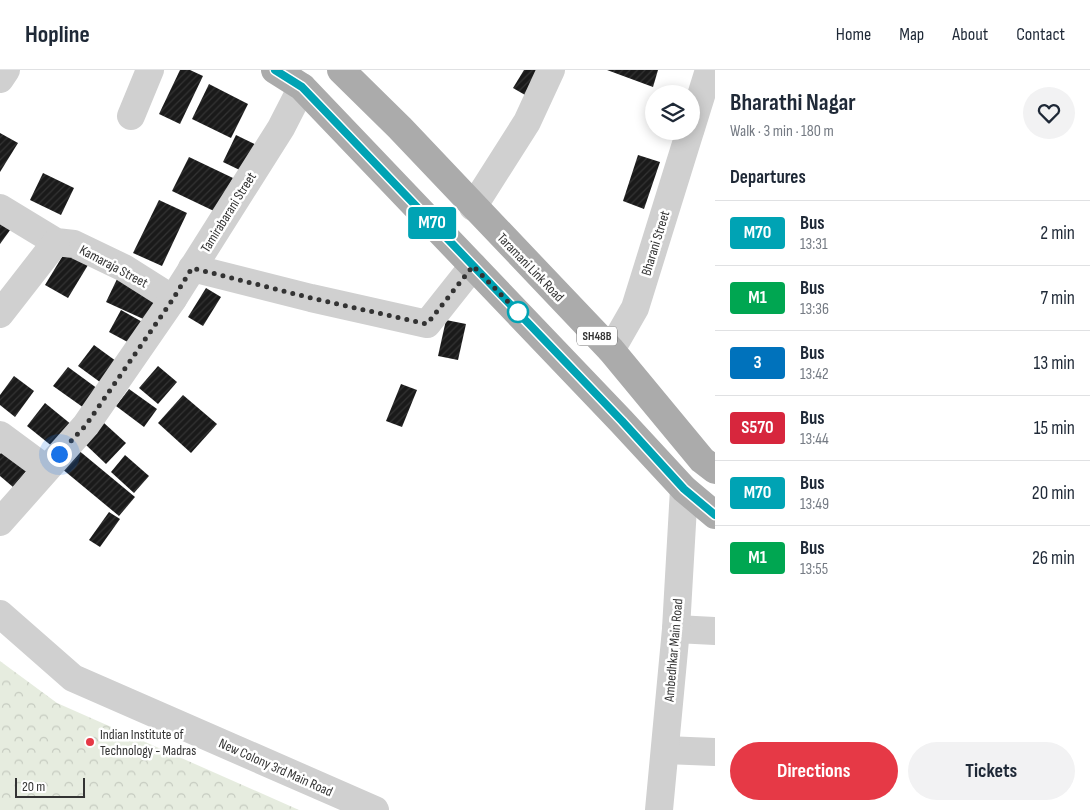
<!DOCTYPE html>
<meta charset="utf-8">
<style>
:root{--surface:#fff;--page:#f2f2f3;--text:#1f2937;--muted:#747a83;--line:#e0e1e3;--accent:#e63946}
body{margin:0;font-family:"Sofia Sans Condensed",sans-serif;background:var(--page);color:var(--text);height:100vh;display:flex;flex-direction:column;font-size:19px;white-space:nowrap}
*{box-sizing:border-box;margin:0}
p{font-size:16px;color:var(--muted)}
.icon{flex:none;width:28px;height:28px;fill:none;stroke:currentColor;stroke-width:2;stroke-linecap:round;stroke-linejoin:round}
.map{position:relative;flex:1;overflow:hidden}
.panel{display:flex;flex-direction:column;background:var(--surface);width:375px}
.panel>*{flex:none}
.badge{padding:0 10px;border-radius:4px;font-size:18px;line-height:32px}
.tools{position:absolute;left:645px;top:15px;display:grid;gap:10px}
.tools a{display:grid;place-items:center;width:55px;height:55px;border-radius:50%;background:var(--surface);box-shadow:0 2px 12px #0003;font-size:25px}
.scale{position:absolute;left:15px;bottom:12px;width:70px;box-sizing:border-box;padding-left:5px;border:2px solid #333;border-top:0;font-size:14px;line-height:18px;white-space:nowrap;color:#333;-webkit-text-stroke:4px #fff;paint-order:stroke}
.you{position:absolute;width:25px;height:25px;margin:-12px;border:4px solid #fff;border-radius:50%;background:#1a73e8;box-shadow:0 0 0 8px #1a73e833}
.map>.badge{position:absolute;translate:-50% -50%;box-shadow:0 0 0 2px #fff}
h2{padding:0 15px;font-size:19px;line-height:45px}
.round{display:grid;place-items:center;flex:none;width:52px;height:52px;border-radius:26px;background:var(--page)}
.head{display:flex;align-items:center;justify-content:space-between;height:85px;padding:0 15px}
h1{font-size:24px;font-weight:700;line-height:38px}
.primary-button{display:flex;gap:10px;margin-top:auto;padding:10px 15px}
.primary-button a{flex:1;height:58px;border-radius:30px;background:var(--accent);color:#fff;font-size:20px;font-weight:700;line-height:58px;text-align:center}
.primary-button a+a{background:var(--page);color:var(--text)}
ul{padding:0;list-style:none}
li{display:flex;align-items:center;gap:15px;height:65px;padding:0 15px;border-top:1px solid var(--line)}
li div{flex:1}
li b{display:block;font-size:19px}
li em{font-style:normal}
li .badge{min-width:55px;font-weight:700;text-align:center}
header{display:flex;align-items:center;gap:30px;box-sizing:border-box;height:70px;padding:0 25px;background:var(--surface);border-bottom:1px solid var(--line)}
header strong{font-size:24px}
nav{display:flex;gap:28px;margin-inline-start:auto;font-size:18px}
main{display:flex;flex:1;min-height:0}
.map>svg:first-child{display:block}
</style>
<header>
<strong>Hopline</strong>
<nav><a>Home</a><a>Map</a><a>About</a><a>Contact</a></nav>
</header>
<main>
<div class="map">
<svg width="715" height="740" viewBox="0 0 715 740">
<defs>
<pattern id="forest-crowns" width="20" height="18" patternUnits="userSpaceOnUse" patternTransform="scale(1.25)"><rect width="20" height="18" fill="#e6ecdf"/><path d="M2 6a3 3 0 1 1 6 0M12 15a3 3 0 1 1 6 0" fill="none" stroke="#c6cbc0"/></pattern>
<pattern id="building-hatch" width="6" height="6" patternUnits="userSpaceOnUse" patternTransform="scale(1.25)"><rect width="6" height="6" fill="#1a1a1a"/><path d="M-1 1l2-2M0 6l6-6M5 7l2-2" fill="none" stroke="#333"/></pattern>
</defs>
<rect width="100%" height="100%" fill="#fff"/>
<path fill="url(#forest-crowns)" d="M0 591 57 633 299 740H0Z"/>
<g fill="url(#building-hatch)">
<path d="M180 0H190L203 6 180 54 159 44Z"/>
<path d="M524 0H546L532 29 513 18Z"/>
<path d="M607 0H658L653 17Z"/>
<path d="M209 14 248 34 231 68 192 49Z"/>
<path d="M0 63 18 73 0 102Z"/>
<path d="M236 65 263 78 250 105 223 92Z"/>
<path d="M638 85 660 92 644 139 623 131Z"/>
<path d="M189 87 233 108 216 142 172 121Z"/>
<path d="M43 103 74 118 61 145 30 130Z"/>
<path d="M159 130 187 143 162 196 133 183Z"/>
<path d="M0 147 13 156 0 174Z"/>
<path d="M65 182 88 195 68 228 45 215Z"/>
<path d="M118 207 163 228 152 253 106 232Z"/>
<path d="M206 218 221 227 203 256 188 247Z"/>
<path d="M121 240 146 254 135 276 109 262Z"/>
<path d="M446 250 466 254 458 290 438 286Z"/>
<path d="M94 275 120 294 104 315 78 296Z"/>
<path d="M158 296 177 312 158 334 139 318Z"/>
<path d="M68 297 98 319 84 338 53 316Z"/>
<path d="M14 306 34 321 15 347 0 335V325Z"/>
<path d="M401 314 417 320 402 357 386 351Z"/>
<path d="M129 319 157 339 144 357 116 336Z"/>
<path d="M183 325 217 354 191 383 158 353Z"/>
<path d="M45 333 72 355 53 377 27 356Z"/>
<path d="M104 353 126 373 106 394 85 374Z"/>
<path d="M77 379 135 427 119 446 61 398Z"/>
<path d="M4 380 28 399 13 417 0 406V384Z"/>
<path d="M125 385 149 406 134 423 111 402Z"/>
<path d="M109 442 120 449 100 477 89 470Z"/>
</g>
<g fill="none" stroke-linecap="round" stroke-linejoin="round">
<g stroke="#d0d0d0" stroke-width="28">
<path d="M0 9 6 0"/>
<path d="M131 46 150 0"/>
<path d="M691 58 709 0"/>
<path d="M473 137 527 52 551 0"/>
<path d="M0 138 56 172 74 174 124 198 173 229"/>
<path d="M192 198 311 228 427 254 473 196"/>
<path d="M0 244 56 172"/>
<path d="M611 280 635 238 690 61"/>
<path d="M0 365 46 399"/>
<path d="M0 452 86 355 173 229 281 58 302 17"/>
<path d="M0 544 73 608 375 740"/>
<path d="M676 559 715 561"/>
<path d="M665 680 715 682"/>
<path d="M659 740 676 559 684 419"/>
</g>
<g stroke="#ababab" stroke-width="28">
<path d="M275 0 302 17 621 351 684 419 715 445"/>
<path d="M341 0 400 58 611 280 702 390 715 400"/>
</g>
</g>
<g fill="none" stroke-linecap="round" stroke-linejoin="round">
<defs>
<path id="line" d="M275 0 302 17 622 351 684 419 715 445"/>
</defs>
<use href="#line" stroke="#fff" stroke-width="11"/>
<use href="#line" stroke="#00a3b4" stroke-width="8"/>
<path stroke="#333" stroke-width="5" stroke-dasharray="0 9" d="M59 384 86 355 173 229 192 198 311 228 427 254 473 196 521 245 518 242"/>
</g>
<circle fill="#fff" stroke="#00a3b4" stroke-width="2.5" cx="518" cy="242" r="10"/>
<circle fill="#e63946" stroke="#fff" stroke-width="2" cx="90" cy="672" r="5"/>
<g text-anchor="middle" stroke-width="5" stroke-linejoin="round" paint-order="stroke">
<rect fill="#fff" stroke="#707070" stroke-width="1" x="577" y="256.5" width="40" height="19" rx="4"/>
<g font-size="12" font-weight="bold" fill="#333">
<text x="597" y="270">SH48B</text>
</g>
<g font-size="14" fill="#333" stroke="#fff">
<text transform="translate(228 142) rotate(-58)" y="5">Tamirabarani Street</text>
<text transform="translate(655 173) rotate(-73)" y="5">Bharani Street</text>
<text transform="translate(114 196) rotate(28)" y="5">Kamaraja Street</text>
<text transform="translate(531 197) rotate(46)" y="5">Taramani Link Road</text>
<text transform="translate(673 580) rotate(-85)" y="5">Ambedhkar Main Road</text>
<text transform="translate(276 697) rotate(24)" y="5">New Colony 3rd Main Road</text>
</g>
<g font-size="14" fill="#333" stroke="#fff" text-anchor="start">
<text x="100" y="669">Indian Institute of<tspan x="100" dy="16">Technology - Madras</tspan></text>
</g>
</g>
</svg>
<div class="tools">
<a><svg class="icon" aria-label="layers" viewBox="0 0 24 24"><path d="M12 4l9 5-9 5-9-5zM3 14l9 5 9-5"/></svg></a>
</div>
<div class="scale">20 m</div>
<div class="you" style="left:59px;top:384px"></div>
<b class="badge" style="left:432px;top:153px;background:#00a3b4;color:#fff">M70</b>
</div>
<section class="panel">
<div class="head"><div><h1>Bharathi Nagar</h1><p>Walk · 3 min · 180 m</p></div><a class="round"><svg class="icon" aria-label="heart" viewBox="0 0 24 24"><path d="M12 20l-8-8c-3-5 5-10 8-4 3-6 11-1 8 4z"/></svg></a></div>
<h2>Departures</h2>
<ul>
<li><span class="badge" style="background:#00a3b4;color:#fff">M70</span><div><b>Bus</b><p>13:31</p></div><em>2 min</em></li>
<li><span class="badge" style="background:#00a651;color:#fff">M1</span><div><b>Bus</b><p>13:36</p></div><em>7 min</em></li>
<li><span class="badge" style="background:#0072bc;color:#fff">3</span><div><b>Bus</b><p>13:42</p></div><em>13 min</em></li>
<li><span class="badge" style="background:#d7263d;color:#fff">S570</span><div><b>Bus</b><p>13:44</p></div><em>15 min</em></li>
<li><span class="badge" style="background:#00a3b4;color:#fff">M70</span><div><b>Bus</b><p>13:49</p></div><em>20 min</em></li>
<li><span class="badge" style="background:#00a651;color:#fff">M1</span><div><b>Bus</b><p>13:55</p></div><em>26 min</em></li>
</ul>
<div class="primary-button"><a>Directions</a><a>Tickets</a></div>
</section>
</main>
